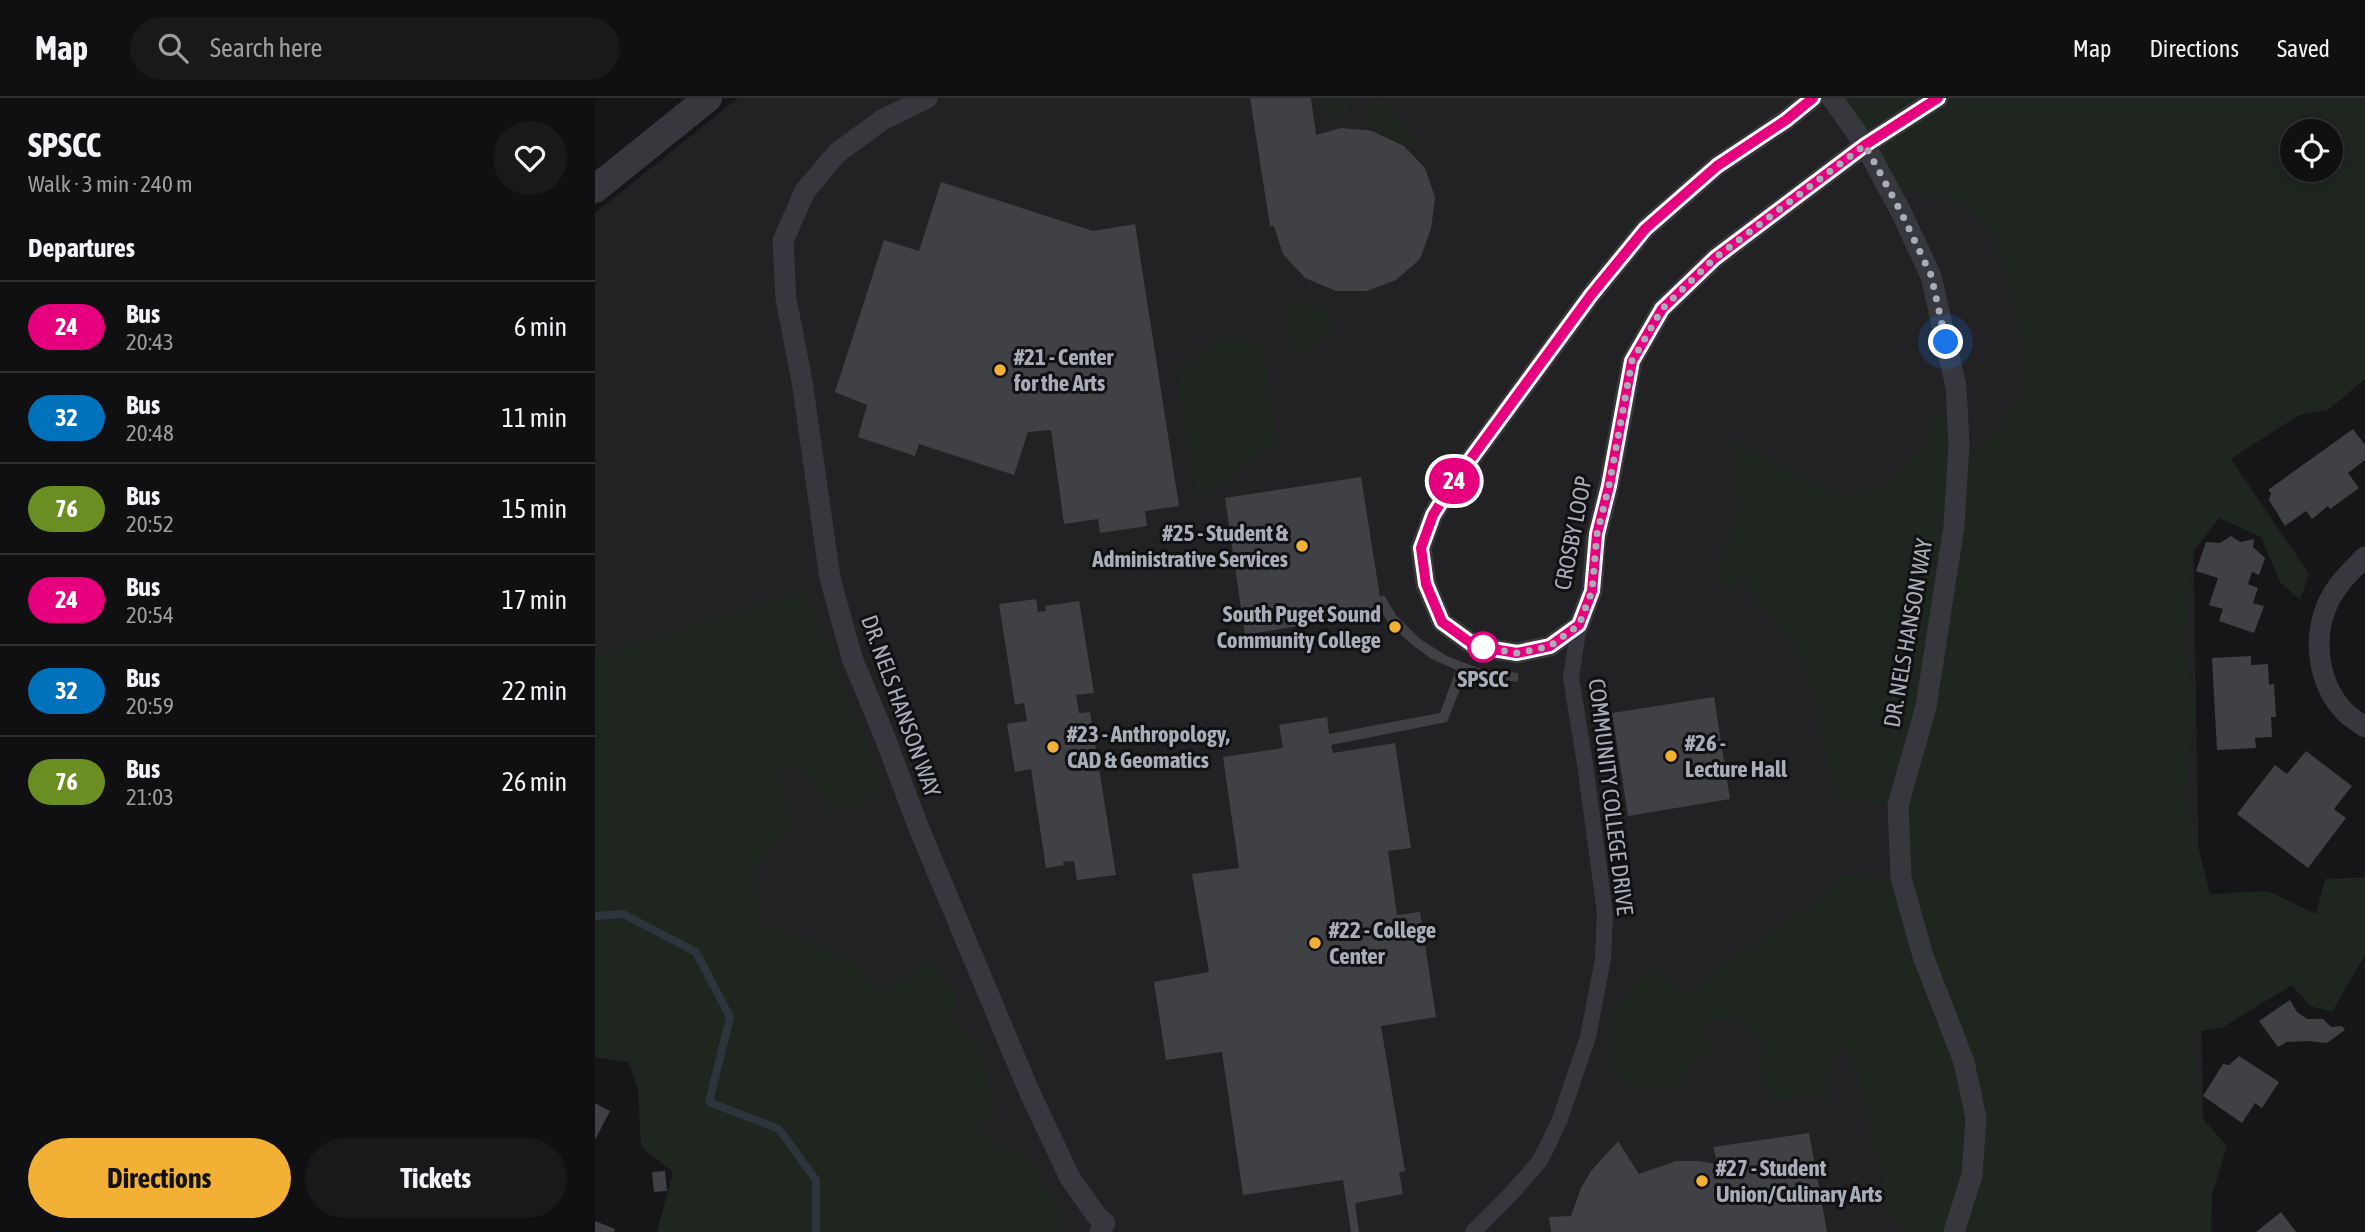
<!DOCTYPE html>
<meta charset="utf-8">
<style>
:root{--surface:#101012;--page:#19191b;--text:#f1f3f6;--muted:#9c9d9f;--line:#303032;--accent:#f2b134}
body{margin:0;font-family:"Asap Condensed",sans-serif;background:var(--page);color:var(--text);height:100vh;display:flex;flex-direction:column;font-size:26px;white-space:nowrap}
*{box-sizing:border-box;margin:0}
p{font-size:23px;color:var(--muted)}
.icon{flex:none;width:38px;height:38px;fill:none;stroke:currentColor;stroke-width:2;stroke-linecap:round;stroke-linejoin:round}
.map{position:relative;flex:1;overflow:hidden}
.drawer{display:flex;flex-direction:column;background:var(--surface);width:595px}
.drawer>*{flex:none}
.badge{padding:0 14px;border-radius:23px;font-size:24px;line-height:46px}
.controls{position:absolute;left:1685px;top:21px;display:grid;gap:14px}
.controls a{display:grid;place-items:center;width:63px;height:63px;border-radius:50%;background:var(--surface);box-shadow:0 4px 18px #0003,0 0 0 2px var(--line);font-size:35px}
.you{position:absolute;width:35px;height:35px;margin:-18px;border:5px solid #fff;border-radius:50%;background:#1a73e8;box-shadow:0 0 0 10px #1a73e833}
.map>.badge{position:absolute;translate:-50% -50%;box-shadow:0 0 0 4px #fff}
h2{padding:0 28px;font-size:26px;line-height:63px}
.round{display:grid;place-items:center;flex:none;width:74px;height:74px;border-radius:37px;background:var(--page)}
.head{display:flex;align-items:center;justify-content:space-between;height:119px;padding:0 28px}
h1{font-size:33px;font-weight:700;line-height:52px}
.primary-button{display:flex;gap:14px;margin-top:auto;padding:14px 28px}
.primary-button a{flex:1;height:80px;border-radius:42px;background:var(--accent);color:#111;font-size:28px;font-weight:700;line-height:80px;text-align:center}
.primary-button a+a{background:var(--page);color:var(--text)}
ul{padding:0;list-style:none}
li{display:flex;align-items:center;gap:21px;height:91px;padding:0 28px;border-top:2px solid var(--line)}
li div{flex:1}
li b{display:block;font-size:26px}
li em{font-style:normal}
li .badge{min-width:77px;font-weight:700;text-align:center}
header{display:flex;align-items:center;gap:42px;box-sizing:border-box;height:98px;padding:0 35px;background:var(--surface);border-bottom:2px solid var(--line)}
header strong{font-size:33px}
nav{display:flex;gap:38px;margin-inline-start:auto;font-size:24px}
.search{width:490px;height:63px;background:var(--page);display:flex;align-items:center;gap:18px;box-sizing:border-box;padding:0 24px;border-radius:38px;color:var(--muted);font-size:26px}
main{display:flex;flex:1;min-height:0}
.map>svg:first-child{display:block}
</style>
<header>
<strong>Map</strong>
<div class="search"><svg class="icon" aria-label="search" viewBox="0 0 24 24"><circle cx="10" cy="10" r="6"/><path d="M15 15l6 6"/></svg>Search here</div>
<nav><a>Map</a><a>Directions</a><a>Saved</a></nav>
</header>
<main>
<section class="drawer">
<div class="head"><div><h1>SPSCC</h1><p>Walk · 3 min · 240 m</p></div><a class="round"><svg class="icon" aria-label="heart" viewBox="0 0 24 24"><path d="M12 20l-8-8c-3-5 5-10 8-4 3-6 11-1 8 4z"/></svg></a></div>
<h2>Departures</h2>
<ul>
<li><span class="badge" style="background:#e6007e;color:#fff">24</span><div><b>Bus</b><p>20:43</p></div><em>6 min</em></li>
<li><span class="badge" style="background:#0072bc;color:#fff">32</span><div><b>Bus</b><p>20:48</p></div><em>11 min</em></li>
<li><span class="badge" style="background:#6b8e23;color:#fff">76</span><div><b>Bus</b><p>20:52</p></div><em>15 min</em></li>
<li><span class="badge" style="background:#e6007e;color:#fff">24</span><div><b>Bus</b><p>20:54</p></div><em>17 min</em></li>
<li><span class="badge" style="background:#0072bc;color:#fff">32</span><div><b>Bus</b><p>20:59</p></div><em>22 min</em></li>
<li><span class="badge" style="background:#6b8e23;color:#fff">76</span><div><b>Bus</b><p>21:03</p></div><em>26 min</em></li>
</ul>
<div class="primary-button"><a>Directions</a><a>Tickets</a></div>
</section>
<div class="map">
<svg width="1770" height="1134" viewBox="0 0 1770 1134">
<rect width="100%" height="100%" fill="#161618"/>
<path fill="#222225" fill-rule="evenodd" d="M143 0H1770V221L1597 359 1610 1134H88L87 986 0 904V115ZM1698 33H1736V72H1698Z"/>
<g fill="#1e261f" fill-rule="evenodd">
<path d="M727 0H755L757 12 751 19 731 22Z"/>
<path d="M786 0 792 2 803 22 822 42 816 48C810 48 781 35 775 29 771 25 770 19 770 13L779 2Z"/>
<path d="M1237 0H1770V281L1733 312 1704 317 1636 361 1714 476 1705 502 1685 484 1666 439 1624 420 1599 452 1589 545 1601 606 1590 695 1615 796 1673 793 1721 816 1730 781 1770 779V857L1737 914 1715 908 1697 887 1628 929 1596 935 1608 1021 1632 1048 1617 1096 1616 1134H1312L1293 1112 1262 973 1246 946 1242 952 1232 998 1177 1003 1164 972 1169 946 1140 921 1105 923 1120 950 1094 969 1090 990H1033L1013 966 1015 922 1044 879 1067 870 1080 891 1089 895 1226 797 1248 778 1305 780 1303 707 1238 699C1230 656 1225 602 1206 562 1191 534 1168 508 1148 483L1132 493 1120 478 1138 431 1142 407 1139 342C1169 358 1218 390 1250 396 1275 401 1313 371 1326 352 1333 342 1335 327 1339 316L1375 322 1376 356C1394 337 1421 315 1427 288 1434 262 1414 178 1403 152 1399 142 1384 117 1376 112 1356 98 1333 96 1310 92L1299 100ZM1698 33H1736V72H1698Z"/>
<path d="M706 204 724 208 739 220C735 236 714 252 699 259 691 244 689 223 694 206Z"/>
<path d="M644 238 652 244 668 247 683 344 614 394 600 396 580 266 595 263 609 257 620 244Z"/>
<path d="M209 493 235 548 290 689 265 710 237 712 202 666 184 677 198 728 158 772 168 826 257 859 275 881 290 892 335 862 361 896 357 924 386 950 400 1018 383 1026 391 1040 433 1060 468 1116 464 1134H62L78 1074 46 1049 43 991 33 964 0 959V557Z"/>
</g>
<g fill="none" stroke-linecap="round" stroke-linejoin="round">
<path stroke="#2c353c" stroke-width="8" d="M0 818 28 816 101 854 135 919 114 1004 184 1031 221 1082V1134"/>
</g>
<g fill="#404145">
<path d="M655 0H716L721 37 746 30 770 32 777 33 809 48 830 70 840 99 836 131 825 161 801 182 772 193H741L710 180 688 156 679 128H675Z"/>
<path d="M346 84 498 133 540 126 584 408 550 413 552 428 505 435 503 421 469 426 456 332 433 334 419 377 324 346 320 358 263 339 272 307 240 294 289 142 324 153Z"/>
<path d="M1758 331 1770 347V362L1753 375 1764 390 1735 411 1733 408 1717 421 1711 413 1690 428 1674 402 1676 395 1673 392Z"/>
<path d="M766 379 785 499 789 497 801 517 825 541 852 558 883 570 923 575V584L871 576 852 624 736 647 738 655 800 645 816 750 793 753 802 817 825 814 841 919 786 928 810 1073 804 1074 808 1096 760 1105 764 1134H756L748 1082 648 1097 627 954 571 962 559 884 614 874 597 776 644 770 628 659 688 650 684 627 732 619 734 636 845 615 861 572 835 560 816 546 792 523 787 514 650 537 630 400Z"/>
<path d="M1636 438 1645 444 1659 441 1658 449 1670 460 1664 477 1657 474 1653 486 1663 490 1658 505 1669 508 1659 535 1624 523 1628 511 1614 507 1623 480 1601 473 1611 444 1625 445Z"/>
<path d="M441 501 443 514 451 513 450 508 484 503 499 595 481 597 484 615 495 614 521 777 482 782 479 763 468 764 469 767 451 770 436 671 420 674 412 626 432 623 429 605 420 607 404 506Z"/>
<path d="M1656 558V567L1673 566 1674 587 1679 586 1681 619H1676L1677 639 1660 640 1661 650 1622 652 1617 560Z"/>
<path d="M1119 599 1135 701 1033 718 1017 615Z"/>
<path d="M1711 653 1757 688 1739 711 1751 720 1713 770 1642 716 1680 667 1692 676Z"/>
<path d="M1695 902 1702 914 1712 921H1728L1736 929 1747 928 1750 932 1732 945 1713 943 1692 944 1683 949 1664 923Z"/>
<path d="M1644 958 1684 984 1667 1010 1660 1005 1647 1025 1608 998 1628 966 1634 967Z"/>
<path d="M0 1005 15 1013 0 1042Z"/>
<path d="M1214 1035 1232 1134H956L954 1119 976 1118 986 1090 996 1073 1023 1043 1044 1076 1081 1063H1104L1123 1066 1118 1049Z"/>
<path d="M70 1073 72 1093 59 1094 57 1074Z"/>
<path d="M1686 1114 1701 1134H1661Z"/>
<path d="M0 1123 20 1131 19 1134H0Z"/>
</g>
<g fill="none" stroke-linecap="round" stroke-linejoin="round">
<path stroke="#37383d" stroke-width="16" d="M878 1134 914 1098 944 1064 952 1049 965 1021 993 939 1008 861 1010 815 990 666 976 580 984 527"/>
<g stroke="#37383d" stroke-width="21">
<path d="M332 0 287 22 242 55 210 93 188 143 191 201 207 283 235 480 257 560 289 637 323 728 434 993 475 1080 501 1117 510 1125 505 1134"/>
<path d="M1218 0 1191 22 1122 68 1050 131 996 197 858 385 838 417 826 450 831 486 847 524 880 548 922 555 955 548 984 527 997 493 1001 441 1014 388 1037 263 1067 211 1120 160 1270 47 1343 0"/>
<path d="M1237 0 1270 47 1306 114 1336 178 1361 289 1364 346 1359 428 1331 609 1303 707 1306 780 1328 858 1369 964 1381 1020 1377 1077 1359 1134"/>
<path d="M1770 459C1761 468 1751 477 1744 487 1715 524 1718 583 1752 616 1758 621 1764 625 1770 629"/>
</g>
<path stroke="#37383d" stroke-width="28" d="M0 91 113 0"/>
</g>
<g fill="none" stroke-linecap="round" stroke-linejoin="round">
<defs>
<path id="line" d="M1218 0 1191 22 1122 68 1050 131 996 197 858 385 838 417 826 450 831 486 847 524 880 548 922 555 955 548 984 527 997 493 1002 436 1014 388 1037 263 1067 211 1120 160 1270 47 1343 0"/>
</defs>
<use href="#line" stroke="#fff" stroke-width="16"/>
<use href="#line" stroke="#e6007e" stroke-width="10"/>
<path stroke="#a8adb8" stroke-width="7" stroke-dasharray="0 12.6" d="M888 549 880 548 922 555 938 552 955 548 984 527 997 493 1002 436 1014 388 1037 263 1067 211 1120 160 1270 47 1306 114 1336 177 1351 244"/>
</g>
<g fill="#f2b134" stroke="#111113" stroke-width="2.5">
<circle cx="405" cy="272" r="7"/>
<circle cx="707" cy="448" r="7"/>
<circle cx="800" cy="529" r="7"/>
<circle cx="458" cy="649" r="7"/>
<circle cx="1076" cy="658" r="7"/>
<circle cx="720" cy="845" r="7"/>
<circle cx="1107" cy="1083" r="7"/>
</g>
<circle fill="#fff" stroke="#e6007e" stroke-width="3.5" cx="888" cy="549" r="14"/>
<g text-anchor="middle" stroke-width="6" stroke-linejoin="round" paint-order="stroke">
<g font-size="23" font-weight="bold" fill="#a8adb8" stroke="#111113" text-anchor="start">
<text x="419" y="267">#21 - Center<tspan x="419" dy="26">for the Arts</tspan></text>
<text x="693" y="443" text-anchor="end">#25 - Student &amp;<tspan x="693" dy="26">Administrative Services</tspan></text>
<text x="786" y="524" text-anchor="end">South Puget Sound<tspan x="786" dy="26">Community College</tspan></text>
<text x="472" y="644">#23 - Anthropology,<tspan x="472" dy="26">CAD &amp; Geomatics</tspan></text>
<text x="1090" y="653">#26 -<tspan x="1090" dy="26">Lecture Hall</tspan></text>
<text x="734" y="840">#22 - College<tspan x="734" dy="26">Center</tspan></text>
<text x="1121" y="1078">#27 - Student<tspan x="1121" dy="26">Union/Culinary Arts</tspan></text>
</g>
<g font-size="23" fill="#a8adb8" stroke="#111113">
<text transform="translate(978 435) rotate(-79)" y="8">CROSBY LOOP</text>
<text transform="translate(1313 535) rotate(-80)" y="8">DR. NELS HANSON WAY</text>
<text transform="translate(306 608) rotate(70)" y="8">DR. NELS HANSON WAY</text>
<text transform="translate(1016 699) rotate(83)" y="8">COMMUNITY COLLEGE DRIVE</text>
</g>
<g font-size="23" font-weight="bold" fill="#a8adb8" stroke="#111113">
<text x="888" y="589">SPSCC</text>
</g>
</g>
</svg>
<div class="controls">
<a><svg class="icon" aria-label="locate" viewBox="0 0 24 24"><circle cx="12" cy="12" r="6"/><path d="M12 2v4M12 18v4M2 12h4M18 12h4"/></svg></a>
</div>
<div class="you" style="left:1351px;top:244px"></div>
<b class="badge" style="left:859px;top:383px;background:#e6007e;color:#fff">24</b>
</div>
</main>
